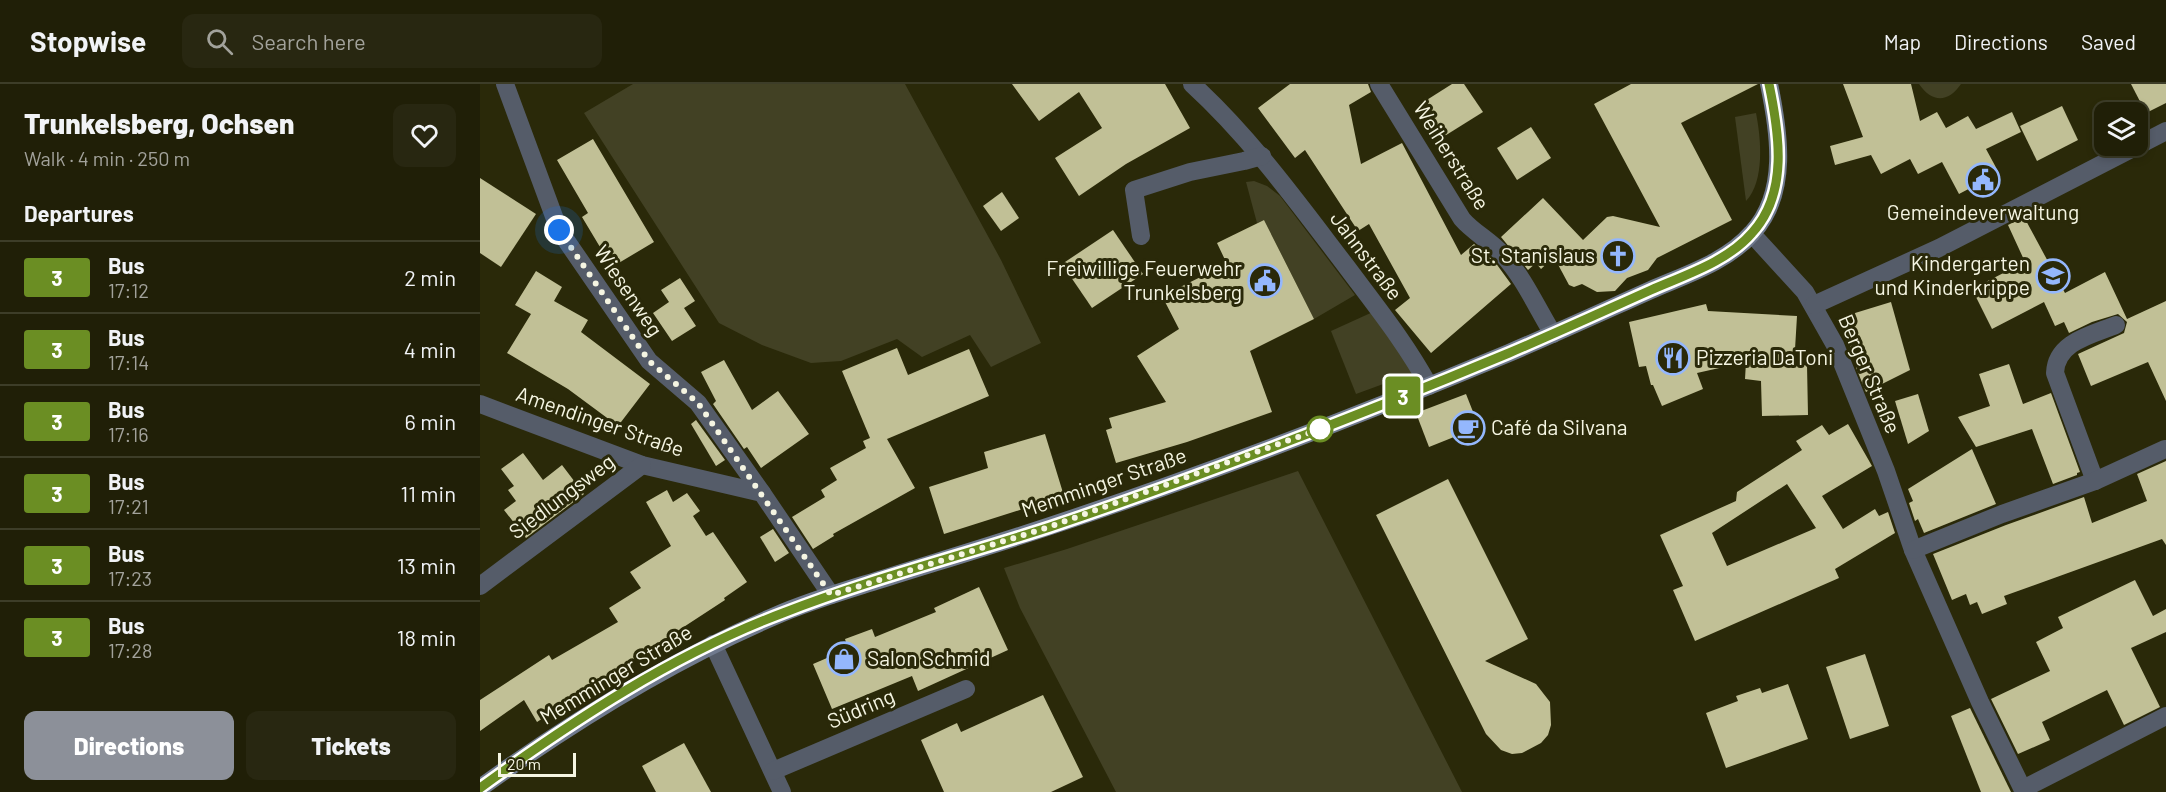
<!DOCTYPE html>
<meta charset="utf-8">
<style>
:root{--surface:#201f07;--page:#282711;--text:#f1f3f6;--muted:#a2a29b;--line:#3d3d28;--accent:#8c9099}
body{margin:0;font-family:Barlow,sans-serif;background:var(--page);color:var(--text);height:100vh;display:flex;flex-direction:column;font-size:22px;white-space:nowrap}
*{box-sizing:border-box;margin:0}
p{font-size:20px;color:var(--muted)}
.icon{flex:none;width:33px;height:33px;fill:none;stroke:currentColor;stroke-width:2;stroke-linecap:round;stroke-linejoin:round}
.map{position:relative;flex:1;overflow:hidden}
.side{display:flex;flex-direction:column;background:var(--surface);width:480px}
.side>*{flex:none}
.badge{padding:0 12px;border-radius:4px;font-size:21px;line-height:39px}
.fabs{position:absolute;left:1614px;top:18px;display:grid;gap:12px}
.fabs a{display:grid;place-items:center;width:54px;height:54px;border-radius:12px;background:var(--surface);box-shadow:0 3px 9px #0003,0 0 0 2px var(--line);font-size:30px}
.scale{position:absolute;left:18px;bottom:15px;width:78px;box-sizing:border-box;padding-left:6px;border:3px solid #f5f5e2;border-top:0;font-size:16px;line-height:21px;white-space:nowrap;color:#f5f5e2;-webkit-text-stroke:4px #2a2909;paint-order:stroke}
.you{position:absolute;width:30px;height:30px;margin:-15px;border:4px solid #fff;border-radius:50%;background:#1a73e8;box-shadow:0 0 0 9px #1a73e833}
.map>.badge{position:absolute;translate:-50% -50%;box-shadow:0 0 0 3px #fff}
h2{padding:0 24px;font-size:22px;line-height:54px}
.round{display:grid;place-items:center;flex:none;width:63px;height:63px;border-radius:12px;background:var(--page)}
.summary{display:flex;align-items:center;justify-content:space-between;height:102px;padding:0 24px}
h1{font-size:28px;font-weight:800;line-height:45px}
.primary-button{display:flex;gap:12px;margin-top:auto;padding:12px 24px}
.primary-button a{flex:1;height:69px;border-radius:12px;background:var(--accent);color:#fff;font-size:24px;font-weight:800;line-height:69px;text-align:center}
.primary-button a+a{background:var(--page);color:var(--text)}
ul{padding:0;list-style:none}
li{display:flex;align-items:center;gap:18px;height:72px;padding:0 24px;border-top:2px solid var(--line)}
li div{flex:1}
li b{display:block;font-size:22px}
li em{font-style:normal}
li .badge{min-width:66px;font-weight:700;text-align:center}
header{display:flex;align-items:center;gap:36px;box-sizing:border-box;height:84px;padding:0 30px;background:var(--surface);border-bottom:2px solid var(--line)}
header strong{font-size:28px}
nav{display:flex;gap:33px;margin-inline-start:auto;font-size:21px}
.search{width:420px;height:54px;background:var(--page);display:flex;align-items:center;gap:15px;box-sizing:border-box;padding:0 21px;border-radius:12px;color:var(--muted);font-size:22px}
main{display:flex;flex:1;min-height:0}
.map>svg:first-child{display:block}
</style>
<header>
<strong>Stopwise</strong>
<div class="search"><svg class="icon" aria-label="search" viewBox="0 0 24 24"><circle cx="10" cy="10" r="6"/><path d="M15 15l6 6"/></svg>Search here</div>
<nav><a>Map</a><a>Directions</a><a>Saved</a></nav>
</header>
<main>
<section class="side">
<div class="summary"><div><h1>Trunkelsberg, Ochsen</h1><p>Walk · 4 min · 250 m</p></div><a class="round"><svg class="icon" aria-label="heart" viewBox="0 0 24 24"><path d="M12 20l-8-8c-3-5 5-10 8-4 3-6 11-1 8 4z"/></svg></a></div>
<h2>Departures</h2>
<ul>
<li><span class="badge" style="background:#6b8e23;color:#fff">3</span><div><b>Bus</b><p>17:12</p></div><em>2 min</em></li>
<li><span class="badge" style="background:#6b8e23;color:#fff">3</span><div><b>Bus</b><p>17:14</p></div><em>4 min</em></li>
<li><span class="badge" style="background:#6b8e23;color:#fff">3</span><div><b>Bus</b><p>17:16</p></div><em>6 min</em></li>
<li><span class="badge" style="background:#6b8e23;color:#fff">3</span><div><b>Bus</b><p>17:21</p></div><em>11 min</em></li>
<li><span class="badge" style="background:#6b8e23;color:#fff">3</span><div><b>Bus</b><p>17:23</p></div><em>13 min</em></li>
<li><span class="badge" style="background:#6b8e23;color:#fff">3</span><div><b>Bus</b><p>17:28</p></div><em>18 min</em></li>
</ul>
<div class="primary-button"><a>Directions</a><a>Tickets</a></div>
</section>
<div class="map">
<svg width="1686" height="708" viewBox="0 0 1686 708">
<rect width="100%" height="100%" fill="#2a2909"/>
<g fill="#424124">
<path d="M153 0H425L521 176 561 259 511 283 490 251 442 273 417 255 361 277 331 279 282 261 239 239 104 29Z"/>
<path d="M1439 0H1481C1468 19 1452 19 1439 0Z"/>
<path d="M1276 29C1281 54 1285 97 1266 117L1255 33Z"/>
<path d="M774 97 787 102 800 112 875 211 834 235 784 136 777 139 766 98Z"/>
<path d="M895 227 936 288 876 310 851 247Z"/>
<path d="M818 387 982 708H636L540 524 524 484 587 465Z"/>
</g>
<g fill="#c1c096" fill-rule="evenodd">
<path d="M532 0H685L710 44 646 80 599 112 575 74 622 44 599 8 559 37Z"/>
<path d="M810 0H888L891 8 869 21 881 80 922 59 981 171 994 160 1015 178 1031 200 951 269 915 226 930 214 889 140 878 147 825 66 815 74 778 24Z"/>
<path d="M972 0H984L1003 28 963 53 942 19Z"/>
<path d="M1151 0H1278L1201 39 1252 136 1177 174 1168 186 1147 194 1135 207 1117 208 1102 200 1094 203 1089 201 1074 173 1061 185 1056 179 1048 186 1021 153 1063 114 1103 156 1127 133 1133 132 1180 143 1114 20Z"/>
<path d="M1363 0H1431L1440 37 1457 28 1466 44 1488 32 1496 45 1532 28 1541 48 1506 65 1519 89 1479 110 1462 78 1438 90 1430 75 1401 90 1391 71 1355 81 1350 62 1383 53Z"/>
<path d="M1651 0H1686V19L1666 29Z"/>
<path d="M1582 22 1598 56 1557 77 1540 42Z"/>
<path d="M1051 43 1071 74 1037 96 1017 64Z"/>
<path d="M113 55 174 158 132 183 102 133 108 129 77 76Z"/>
<path d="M0 94 56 130 21 183 0 169Z"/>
<path d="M522 108 539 134 521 147 503 122Z"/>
<path d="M1544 133 1585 209 1625 188 1647 235 1686 217V317L1668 278 1611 302 1598 270 1644 249 1647 238 1638 230 1612 238 1589 249 1584 238 1575 242 1564 218 1512 245 1492 205 1545 178 1528 141Z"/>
<path d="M784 136 834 235 770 267 792 328 707 358 636 379 626 346 632 344 629 334 686 318 657 272 699 245 682 212 747 180 737 159Z"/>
<path d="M633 146 663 190 612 224 582 180Z"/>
<path d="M56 187 82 203 74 217 108 236 101 248 170 300 138 342 88 305 27 269 51 230 35 221Z"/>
<path d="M200 194 215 217 204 224 216 242 192 257 173 229 189 218 181 206Z"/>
<path d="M1411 218 1430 286 1386 308 1377 286 1362 233Z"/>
<path d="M1226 220 1228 227 1317 232 1314 282 1327 281 1328 331 1282 332 1281 297 1265 295 1266 278 1217 289 1223 305 1182 322 1173 301H1171L1166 282 1159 283 1149 238Z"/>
<path d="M417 264 428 291 489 265 509 312 407 355 435 404 353 450 354 452 333 465 312 433 345 413 341 406 357 396 350 384 386 364 383 357 390 354 362 287Z"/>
<path d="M244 276 272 326 298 307 329 350 281 384 267 363 264 365 233 320 236 317 221 288Z"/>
<path d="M1529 280 1543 320 1571 309 1600 388 1597 389V391L1573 400 1552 345 1496 363 1478 333 1510 322 1499 290Z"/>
<path d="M986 310 999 343 949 363 936 329Z"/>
<path d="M1438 310 1449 347 1428 360 1415 317Z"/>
<path d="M216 336 245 376 236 382 211 340Z"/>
<path d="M1368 340 1392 382 1342 412 1363 445 1395 425 1399 432 1408 428 1415 449 1355 485 1359 494 1215 557 1193 506 1203 502 1180 451 1256 417 1257 408 1322 366 1316 357 1342 341 1349 351ZM1307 400 1336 444 1247 482 1232 449Z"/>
<path d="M565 350 584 412 464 450 449 403 508 384 504 368Z"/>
<path d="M1492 365 1516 420 1444 449 1438 435 1435 437 1429 419 1433 417 1428 405Z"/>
<path d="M43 369 63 396 82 381 104 410 46 454 24 426 36 417 28 406 34 402 21 385Z"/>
<path d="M1686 377V461L1682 455 1524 512 1527 520 1502 530 1497 518 1490 521 1486 510 1472 516 1453 470 1526 441 1604 413 1612 439 1667 417 1657 390Z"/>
<path d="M968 395 1048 555 1005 577 1056 600 1070 618 1071 641 1068 651 1061 659 1042 669 1032 670 1021 666 1006 650 896 431Z"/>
<path d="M187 406 193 418 207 409 220 427 213 432 226 452 233 448 267 498 244 514 245 516 144 582 146 585 122 599 120 597 57 638 44 616 0 647V616L69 571 72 576 138 538 129 524 161 504 150 488 191 462 166 418Z"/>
<path d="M293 445 309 469 295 478 280 453Z"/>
<path d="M1655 496 1673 532 1686 525V548L1651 564 1680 623 1644 641 1627 606 1562 638 1570 656 1538 670 1511 615 1570 587 1556 558 1583 544 1578 533Z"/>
<path d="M499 503 528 566 438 607 432 592 352 625 333 580 368 565 365 555 392 545 395 553 456 528 454 524Z"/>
<path d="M1385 570 1409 642 1370 655 1346 583Z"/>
<path d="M1308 600 1328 655 1246 684 1226 629 1258 617 1256 612 1280 604 1282 609Z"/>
<path d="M563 611 603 693 571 708H464L441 656 477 639 481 648Z"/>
<path d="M1490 624 1531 708H1501L1471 632Z"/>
<path d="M204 659 231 708H176L162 682Z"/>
</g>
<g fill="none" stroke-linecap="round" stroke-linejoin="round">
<g stroke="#555c69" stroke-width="18">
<path d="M25 0 79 146 169 277 218 319 282 409"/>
<path d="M712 0C771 54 817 118 866 182 895 221 926 259 949 302"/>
<path d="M899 0 982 135C994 149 1011 157 1023 171 1044 194 1057 224 1073 250"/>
<path d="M1272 150 1325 208 1355 261 1406 387 1433 466 1500 618 1544 708"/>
<path d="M661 152 654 106 710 88 764 77 782 72"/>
<path d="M1334 221 1459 164 1686 47"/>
<path d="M0 320 162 381 282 409 351 511"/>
<path d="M1615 397 1575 289C1576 258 1611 251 1636 241"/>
<path d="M1433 466 1522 430 1615 397 1685 365"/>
<path d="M0 502 162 381"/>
<path d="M233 560 302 708"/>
<path d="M293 687 486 605"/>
<path d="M1543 705 1686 632"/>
</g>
<path stroke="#6f798d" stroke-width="18" d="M0 704C93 637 190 577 295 532 329 517 364 507 399 496 456 478 513 461 570 442 725 391 878 332 1029 269 1076 249 1124 227 1171 206 1205 191 1247 178 1272 149 1309 109 1299 48 1289 0"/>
</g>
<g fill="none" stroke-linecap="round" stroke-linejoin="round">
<defs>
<path id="line" d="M0 704C94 636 194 570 303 529 390 495 481 472 570 443 725 391 878 332 1029 269 1076 249 1124 227 1171 206 1205 191 1247 178 1272 149 1309 109 1299 48 1289 0"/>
</defs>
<use href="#line" stroke="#fff" stroke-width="14"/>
<use href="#line" stroke="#6b8e23" stroke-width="9"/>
<path stroke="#f5f5e2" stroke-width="6" stroke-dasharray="0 10.8" d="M79 146 169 277 218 319 351 511 569 443 840 345"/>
</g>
<defs>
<symbol id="civic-ring" viewBox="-11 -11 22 22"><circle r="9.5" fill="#2a2909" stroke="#94b7fd" stroke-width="1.5"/><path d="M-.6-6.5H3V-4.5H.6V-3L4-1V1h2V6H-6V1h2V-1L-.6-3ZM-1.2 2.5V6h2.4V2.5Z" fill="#94b7fd"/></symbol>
<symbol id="church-ring" viewBox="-11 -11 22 22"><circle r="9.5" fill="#2a2909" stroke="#94b7fd" stroke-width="1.5"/><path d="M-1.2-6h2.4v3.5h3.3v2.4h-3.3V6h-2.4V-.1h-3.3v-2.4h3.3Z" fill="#94b7fd"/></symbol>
<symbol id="school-ring" viewBox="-11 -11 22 22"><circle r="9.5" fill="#2a2909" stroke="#94b7fd" stroke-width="1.5"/><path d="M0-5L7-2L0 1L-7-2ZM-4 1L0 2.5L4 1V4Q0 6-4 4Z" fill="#94b7fd"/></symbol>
<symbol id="restaurant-ring" viewBox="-11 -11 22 22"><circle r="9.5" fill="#2a2909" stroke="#94b7fd" stroke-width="1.5"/><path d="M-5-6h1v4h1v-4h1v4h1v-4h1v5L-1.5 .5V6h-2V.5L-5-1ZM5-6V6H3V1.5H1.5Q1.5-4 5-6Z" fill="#94b7fd"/></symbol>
<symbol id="cafe-ring" viewBox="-11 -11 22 22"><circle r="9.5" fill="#2a2909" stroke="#94b7fd" stroke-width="1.5"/><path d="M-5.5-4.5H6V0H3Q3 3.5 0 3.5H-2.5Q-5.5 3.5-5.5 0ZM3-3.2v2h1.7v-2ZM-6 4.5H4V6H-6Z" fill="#94b7fd"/></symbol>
<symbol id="shop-ring" viewBox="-11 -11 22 22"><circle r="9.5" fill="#2a2909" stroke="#94b7fd" stroke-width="1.5"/><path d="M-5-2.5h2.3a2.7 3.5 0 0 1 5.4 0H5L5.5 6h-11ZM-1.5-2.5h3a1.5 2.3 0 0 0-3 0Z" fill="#94b7fd"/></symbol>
</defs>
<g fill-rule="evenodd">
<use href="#civic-ring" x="1484" y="77" width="38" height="38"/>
<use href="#church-ring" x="1119" y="153" width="38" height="38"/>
<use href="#school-ring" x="1554" y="173" width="38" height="38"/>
<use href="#civic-ring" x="766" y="178" width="38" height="38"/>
<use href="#restaurant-ring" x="1174" y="255" width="38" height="38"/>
<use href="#cafe-ring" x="969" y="325" width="38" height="38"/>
<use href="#shop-ring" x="345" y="556" width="38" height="38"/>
</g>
<circle fill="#fff" stroke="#6b8e23" stroke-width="3" cx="840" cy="345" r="12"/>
<g text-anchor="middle" stroke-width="6" stroke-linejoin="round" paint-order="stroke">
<g font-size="21" fill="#f5f5e2" stroke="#2a2909">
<text transform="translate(971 72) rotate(58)" y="7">Weiherstraße</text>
<text transform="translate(886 172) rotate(53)" y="7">Jahnstraße</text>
<text transform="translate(148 207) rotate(56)" y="7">Wiesenweg</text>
<text transform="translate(1389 290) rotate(67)" y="7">Berger Straße</text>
<text transform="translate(120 338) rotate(19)" y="7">Amendinger Straße</text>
<text transform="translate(624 399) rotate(-19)" y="7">Memminger Straße</text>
<text transform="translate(82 413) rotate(-37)" y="7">Siedlungsweg</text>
<text transform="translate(136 591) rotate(-31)" y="7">Memminger Straße</text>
<text transform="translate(381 625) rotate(-23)" y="7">Südring</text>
</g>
<g font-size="21" fill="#f5f5e2" stroke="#2a2909" text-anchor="end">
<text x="1503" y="136" text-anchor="middle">Gemeindeverwaltung</text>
<text x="1115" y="179">St. Stanislaus</text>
<text x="1550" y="187">Kindergarten<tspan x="1550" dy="24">und Kinderkrippe</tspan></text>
<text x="762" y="192">Freiwillige Feuerwehr<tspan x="762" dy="24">Trunkelsberg</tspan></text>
<text x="1216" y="281" text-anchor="start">Pizzeria DaToni</text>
<text x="1011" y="351" text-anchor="start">Café da Silvana</text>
<text x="387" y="582" text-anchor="start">Salon Schmid</text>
</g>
</g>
</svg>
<div class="fabs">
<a><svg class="icon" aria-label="layers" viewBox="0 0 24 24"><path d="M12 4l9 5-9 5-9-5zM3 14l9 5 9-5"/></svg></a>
</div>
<div class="scale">20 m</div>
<div class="you" style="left:79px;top:146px"></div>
<b class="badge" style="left:923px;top:312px;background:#6b8e23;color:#fff">3</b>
</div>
</main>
